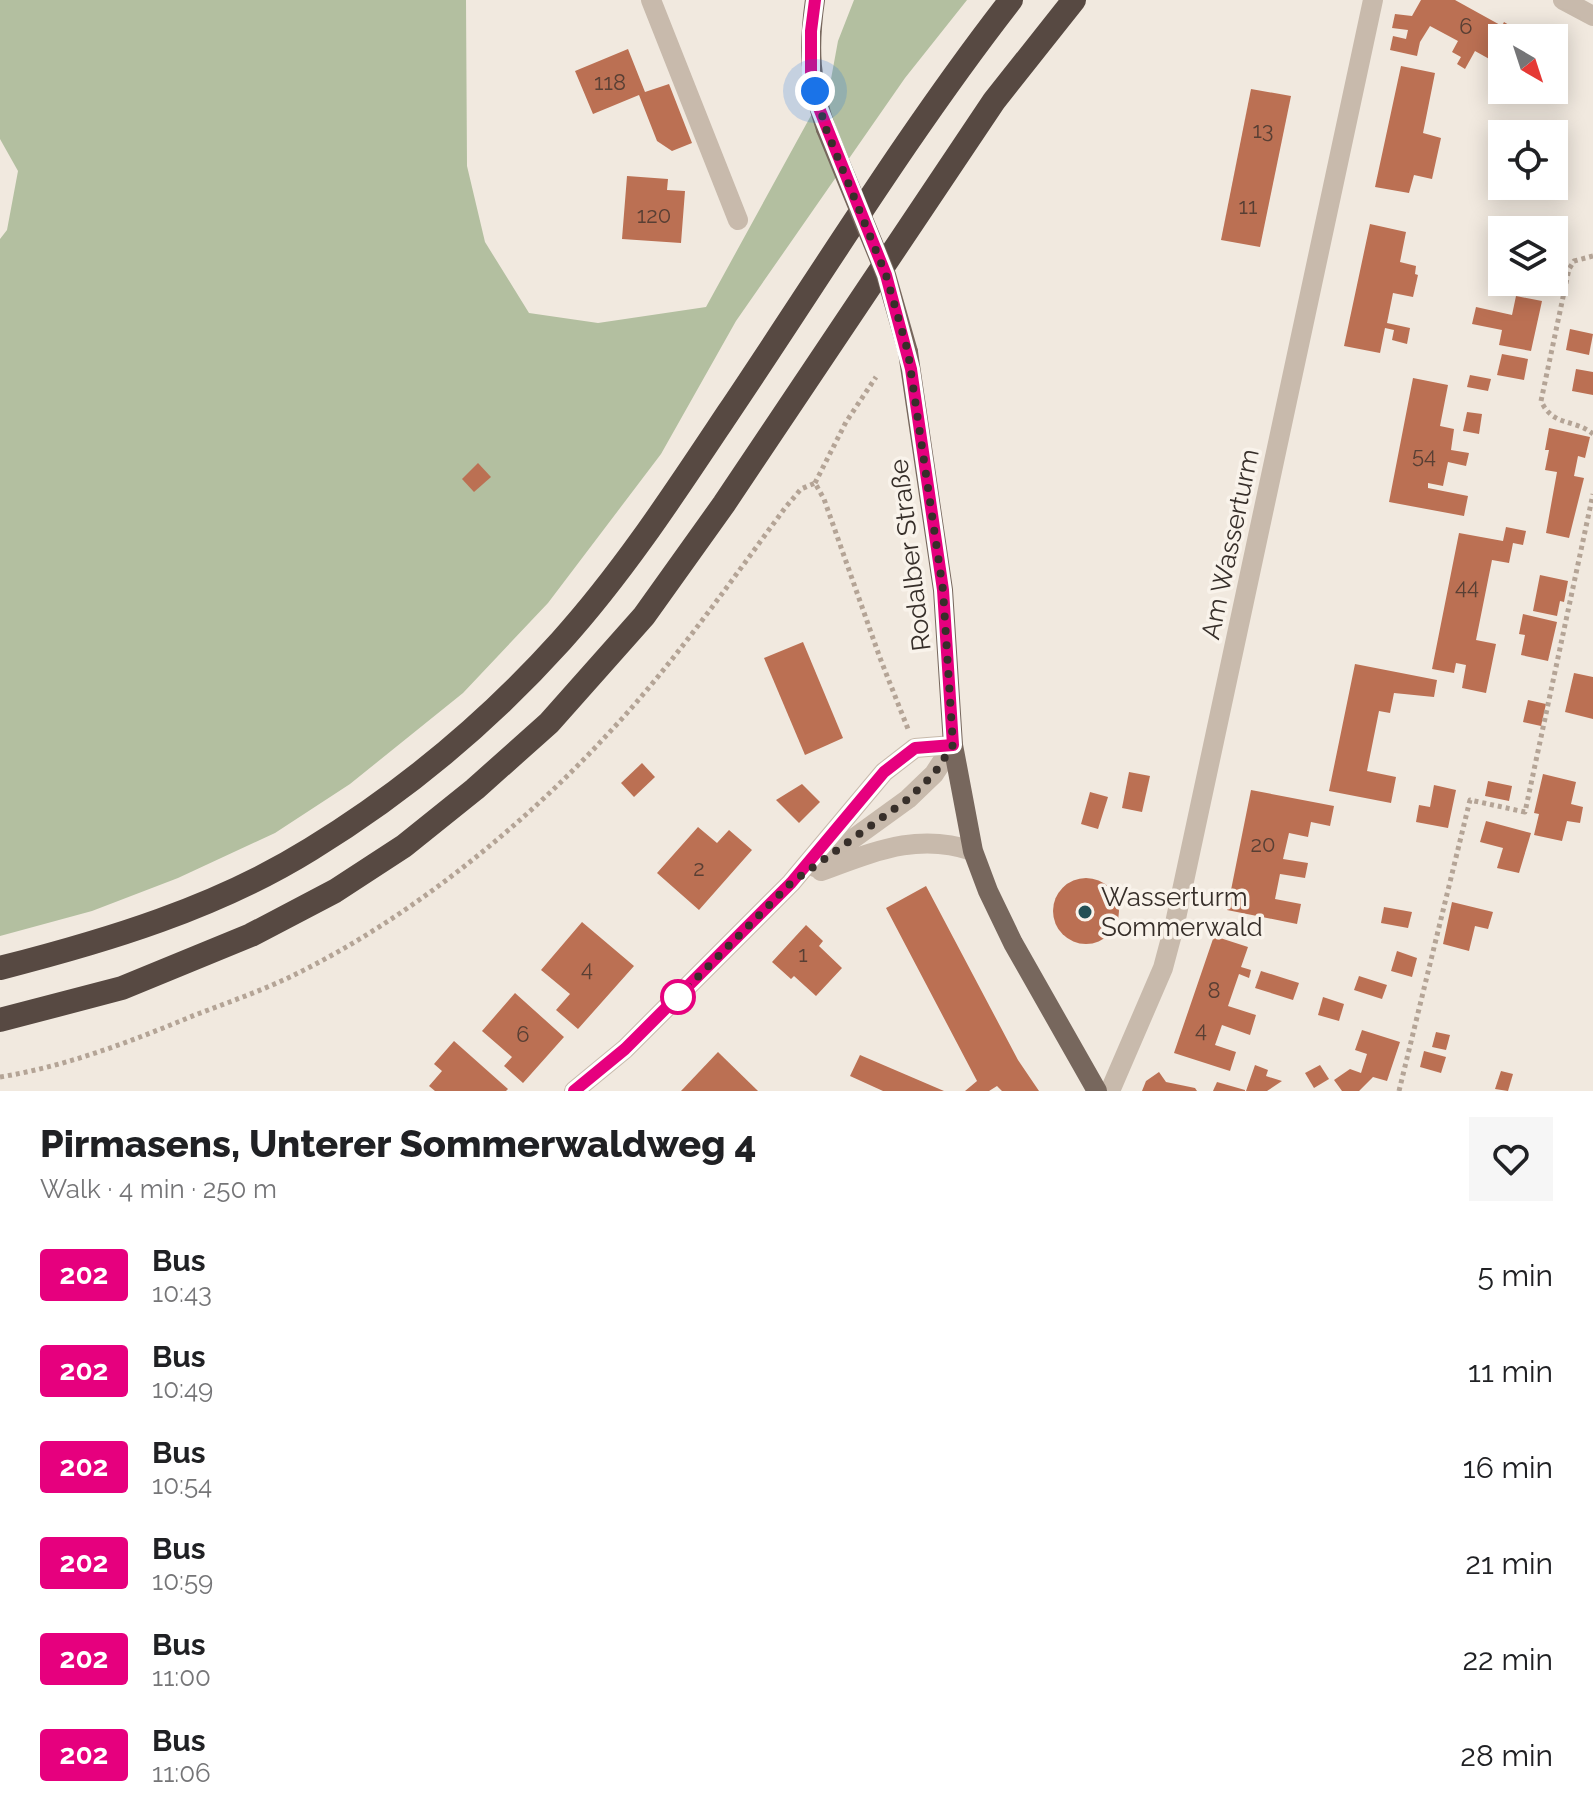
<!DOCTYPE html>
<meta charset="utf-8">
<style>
:root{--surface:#fff;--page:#f6f6f6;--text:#202124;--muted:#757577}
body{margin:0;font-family:Raleway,sans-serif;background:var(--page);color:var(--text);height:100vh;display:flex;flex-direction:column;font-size:30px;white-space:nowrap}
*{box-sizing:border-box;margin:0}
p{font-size:26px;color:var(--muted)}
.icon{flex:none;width:44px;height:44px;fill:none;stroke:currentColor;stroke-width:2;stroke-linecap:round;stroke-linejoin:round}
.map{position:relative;height:1091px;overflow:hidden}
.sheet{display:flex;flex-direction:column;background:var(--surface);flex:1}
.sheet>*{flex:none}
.badge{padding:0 16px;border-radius:6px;font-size:28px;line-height:52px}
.needle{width:52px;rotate:141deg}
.tools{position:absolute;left:1488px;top:24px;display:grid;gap:16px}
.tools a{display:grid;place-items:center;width:80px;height:80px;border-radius:0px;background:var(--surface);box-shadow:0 4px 20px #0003;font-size:40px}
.you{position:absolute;width:40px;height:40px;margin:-20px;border:6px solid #fff;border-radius:50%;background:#1a73e8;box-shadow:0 0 0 12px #1a73e833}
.map>.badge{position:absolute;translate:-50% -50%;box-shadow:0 0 0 4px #fff}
.round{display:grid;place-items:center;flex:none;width:84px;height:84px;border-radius:0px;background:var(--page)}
.head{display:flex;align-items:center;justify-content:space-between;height:136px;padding:0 40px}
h1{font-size:38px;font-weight:800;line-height:60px}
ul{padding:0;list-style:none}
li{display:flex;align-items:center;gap:24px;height:96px;padding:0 40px}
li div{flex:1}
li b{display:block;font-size:30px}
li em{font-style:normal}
li .badge{min-width:88px;font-weight:700;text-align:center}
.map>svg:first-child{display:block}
</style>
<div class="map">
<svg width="1593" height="1091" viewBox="0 0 1593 1091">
<rect width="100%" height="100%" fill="#f1e9df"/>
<path fill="#b3bfa0" d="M0 0H466L467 166 485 242 529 313 598 323 706 307 831 79 838 41 854 0H967L905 78 736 321 661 454 548 603 463 693 350 784 275 833 178 878 92 911 0 936V239L7 230 18 171 0 139Z"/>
<g fill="#bb7053">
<path d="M1421 0H1455L1502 26 1504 22 1519 31 1515 38H1502L1500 65 1475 51 1465 69 1457 64 1461 57 1452 52 1458 41 1430 26 1420 42 1417 56 1390 50 1393 36 1406 39 1408 30 1392 28 1395 14 1412 16Z"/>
<path d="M628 49 645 92 669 84 692 143 672 151 657 141 639 95 593 114 575 71Z"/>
<path d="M1401 66 1435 73 1423 133 1441 138 1432 179 1414 175 1409 193 1375 187Z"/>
<path d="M1251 89 1291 96 1260 247 1221 240Z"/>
<path d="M627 176 668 179 667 190 685 191 681 243 622 239Z"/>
<path d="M1370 224 1406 232 1400 262 1416 266 1415 274 1418 275 1413 297 1393 293 1387 323 1410 328 1407 344 1392 340 1394 330 1385 328 1380 353 1344 346Z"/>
<path d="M1516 296 1542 301 1531 351 1499 345 1502 330 1472 324 1476 307 1512 315Z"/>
<path d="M1570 329 1593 334 1589 355 1566 350Z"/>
<path d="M1502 354 1528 359 1524 380 1497 375Z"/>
<path d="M1576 369 1593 372V395L1572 391Z"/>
<path d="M1470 375 1491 379 1488 391 1467 387Z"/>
<path d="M1413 378 1448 385 1440 426 1454 429 1451 450 1469 453 1466 466 1448 462 1443 486 1428 483V488L1468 496 1464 516 1389 502Z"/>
<path d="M1467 412 1482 414 1479 434 1463 431Z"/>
<path d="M1549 428 1590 437 1585 458 1578 456 1574 476 1584 478 1569 538 1546 533 1557 472 1545 470 1549 450H1545Z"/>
<path d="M478 463 491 477 474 492 462 479Z"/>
<path d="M1506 527 1526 531 1523 545 1513 543 1509 563 1492 560 1476 640 1496 644 1486 693 1462 688 1466 665 1456 663 1454 673 1432 669 1459 533 1503 541Z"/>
<path d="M1540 575 1568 581 1564 602 1560 601 1557 616 1533 611Z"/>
<path d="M1523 614 1557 622 1548 661 1521 655 1525 635 1519 634Z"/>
<path d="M803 642 843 738 805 755 764 658Z"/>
<path d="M1355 664 1437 680 1434 697 1394 693 1390 713 1379 711 1367 771 1396 777 1391 803 1329 791Z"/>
<path d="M1574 673 1593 677V719L1565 712Z"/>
<path d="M1528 700 1546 704 1541 726 1523 722Z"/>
<path d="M642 763 655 777 634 797 621 783Z"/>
<path d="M1129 772 1150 776 1142 812 1122 808Z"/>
<path d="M1543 774 1576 782 1571 804 1583 807 1580 823 1567 821 1562 841 1534 835 1539 814 1534 813Z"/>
<path d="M1488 781 1512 786 1509 801 1485 796Z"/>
<path d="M802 784 820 802 799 823 776 800Z"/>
<path d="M1434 785 1456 790 1448 828 1416 822 1419 805 1430 807Z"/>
<path d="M1251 790 1334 806 1330 826 1311 822 1308 837 1289 833 1283 859 1308 863 1305 878 1280 874 1275 899 1301 904 1297 924 1227 910Z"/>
<path d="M1090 792 1108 797 1098 829 1081 824Z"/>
<path d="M1486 821 1531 833 1519 873 1497 868 1503 848 1480 842Z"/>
<path d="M698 827 717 843 729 830 752 850 699 910 657 873Z"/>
<circle cx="1086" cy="911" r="33"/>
<path d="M926 886 1018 1060 1039 1091H1002L997 1086 989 1091H965L977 1081 886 908Z"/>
<path d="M1452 902 1493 912 1488 929 1475 926 1469 951 1443 944Z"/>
<path d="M1384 907 1412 912 1408 928 1381 923Z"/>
<path d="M582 922 634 966 578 1029 556 1010 570 994 541 970Z"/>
<path d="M806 925 823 941 819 946 842 968 816 996 794 976 791 979 772 962Z"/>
<path d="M1214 936 1248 947 1241 967 1251 970 1249 978 1239 974 1228 1006 1256 1015 1250 1035 1222 1025 1215 1045 1236 1052 1230 1071 1174 1053Z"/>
<path d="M1397 951 1417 958 1412 977 1391 971Z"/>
<path d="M1261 971 1299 983 1293 1000 1255 988Z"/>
<path d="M1359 976 1387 985 1382 999 1354 990Z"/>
<path d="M515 993 564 1037 523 1083 504 1066 512 1057 482 1031Z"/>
<path d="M1323 997 1344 1004 1339 1021 1318 1015Z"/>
<path d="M1362 1030 1400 1042 1387 1081 1373 1077 1359 1091H1342L1334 1080 1350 1069 1361 1073 1367 1054 1355 1050Z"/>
<path d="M1436 1032 1450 1035 1446 1050 1432 1047Z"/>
<path d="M454 1041 508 1089 506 1091H435L429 1086 442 1071 434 1064Z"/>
<path d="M1424 1051 1446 1057 1441 1073 1420 1067Z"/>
<path d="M718 1052 758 1091H681Z"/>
<path d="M860 1055 944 1091H883L850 1076Z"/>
<path d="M1255 1065 1268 1070 1266 1076 1282 1081 1267 1091H1246Z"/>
<path d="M1320 1065 1329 1079 1314 1088 1305 1073Z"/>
<path d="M1501 1071 1513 1074 1508 1091 1495 1089Z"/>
<path d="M1159 1072 1166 1082 1195 1088 1197 1091H1142L1146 1081Z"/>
<path d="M1217 1082 1245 1090V1091H1213Z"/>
</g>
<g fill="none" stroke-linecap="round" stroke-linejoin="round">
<g stroke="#b4a496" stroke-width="5" stroke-dasharray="4 4" stroke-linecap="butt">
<path d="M1593 256 1574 261 1569 269 1541 401C1553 427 1573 418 1593 434"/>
<path d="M815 483 846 422 876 377"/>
<path d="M0 1077C68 1066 132 1041 195 1015 229 1002 264 990 296 974 408 919 522 827 606 736 672 666 728 585 785 508L801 489 815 483 824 499 880 658 908 729"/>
<path d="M1399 1091 1470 800 1525 812 1593 494"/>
</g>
<g stroke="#c8baac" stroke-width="20">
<path d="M651 0 738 220"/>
<path d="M1563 0 1593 16"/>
<path d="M814 867 908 799 934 774 953 745"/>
<path d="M821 871C874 852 917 832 973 851"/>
<path d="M574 1091 625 1049 791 883 884 772 915 748 953 745"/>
<path d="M1110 1091 1163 968 1175 923 1373 0"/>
</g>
<g stroke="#77675d" stroke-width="20">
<path d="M815 0C808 48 810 83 826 129"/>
<path d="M908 352 943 590 953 745 973 851 988 891 1013 943 1097 1091"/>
</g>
<g stroke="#574942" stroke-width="24">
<path d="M0 968C106 941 216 908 311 849 404 792 488 722 561 641 624 571 676 491 728 413 821 275 909 131 1011 0"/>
<path d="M0 1020 122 988 251 935 335 891 404 846 475 789 549 723 644 616 724 504 994 101 1074 0"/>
</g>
<path stroke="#77675d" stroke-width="20" d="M826 129 886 275 908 352"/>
</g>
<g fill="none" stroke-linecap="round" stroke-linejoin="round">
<defs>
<path id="line" d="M574 1091 625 1049 791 883 884 772 915 748 953 745 943 590 911 369 886 275 819 108 811 73V31L815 0"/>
</defs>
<use href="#line" stroke="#fff" stroke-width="18"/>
<use href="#line" stroke="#e6007e" stroke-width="12"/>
<path stroke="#372f2a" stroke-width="8" stroke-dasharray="0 14.4" d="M678 997 791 883 908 799 934 774 953 745 943 590 908 352 886 275 826 129 815 91"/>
</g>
<circle fill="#235055" stroke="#f9f3eb" stroke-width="3" cx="1085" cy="912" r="8"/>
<circle fill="#fff" stroke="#e6007e" stroke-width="4" cx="678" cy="997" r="16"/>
<g text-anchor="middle" stroke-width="7" stroke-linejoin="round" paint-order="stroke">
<g font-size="22" fill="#583f34">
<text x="1466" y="34">6</text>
<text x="610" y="90">118</text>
<text x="1263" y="138">13</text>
<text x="1248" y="214">11</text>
<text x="654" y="223">120</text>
<text x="1424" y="463">54</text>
<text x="1467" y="594">44</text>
<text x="1263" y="852">20</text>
<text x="699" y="876">2</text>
<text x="803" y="962">1</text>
<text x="587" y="976">4</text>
<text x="1214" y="998">8</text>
<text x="1201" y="1037">4</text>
<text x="523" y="1042">6</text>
</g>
<g font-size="26" fill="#372f2a" stroke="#f9f3eb">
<text transform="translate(1230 544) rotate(-78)" y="9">Am Wasserturm</text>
<text transform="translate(910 555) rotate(-97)" y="9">Rodalber Straße</text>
</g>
<g font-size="26" fill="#372f2a" stroke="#f9f3eb" text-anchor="start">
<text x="1101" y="906">Wasserturm<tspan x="1101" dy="30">Sommerwald</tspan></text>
</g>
</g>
</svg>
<div class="tools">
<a><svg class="needle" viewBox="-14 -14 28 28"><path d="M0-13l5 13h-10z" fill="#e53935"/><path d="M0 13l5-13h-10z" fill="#757577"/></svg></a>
<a><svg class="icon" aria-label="locate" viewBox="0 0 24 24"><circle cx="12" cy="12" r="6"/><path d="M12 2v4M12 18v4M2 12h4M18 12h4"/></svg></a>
<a><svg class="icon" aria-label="layers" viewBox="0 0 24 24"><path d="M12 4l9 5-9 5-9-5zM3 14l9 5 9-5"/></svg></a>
</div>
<div class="you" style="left:815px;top:91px"></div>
</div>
<section class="sheet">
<div class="head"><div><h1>Pirmasens, Unterer Sommerwaldweg 4</h1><p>Walk · 4 min · 250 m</p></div><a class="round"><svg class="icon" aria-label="heart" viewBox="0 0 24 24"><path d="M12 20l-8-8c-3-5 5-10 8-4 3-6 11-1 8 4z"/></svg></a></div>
<ul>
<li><span class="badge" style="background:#e6007e;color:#fff">202</span><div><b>Bus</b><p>10:43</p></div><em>5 min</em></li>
<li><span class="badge" style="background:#e6007e;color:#fff">202</span><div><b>Bus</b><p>10:49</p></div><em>11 min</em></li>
<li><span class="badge" style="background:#e6007e;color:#fff">202</span><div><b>Bus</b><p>10:54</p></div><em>16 min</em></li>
<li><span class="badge" style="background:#e6007e;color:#fff">202</span><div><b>Bus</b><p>10:59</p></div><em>21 min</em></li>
<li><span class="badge" style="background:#e6007e;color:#fff">202</span><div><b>Bus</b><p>11:00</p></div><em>22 min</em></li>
<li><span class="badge" style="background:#e6007e;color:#fff">202</span><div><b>Bus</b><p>11:06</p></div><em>28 min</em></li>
</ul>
</section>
